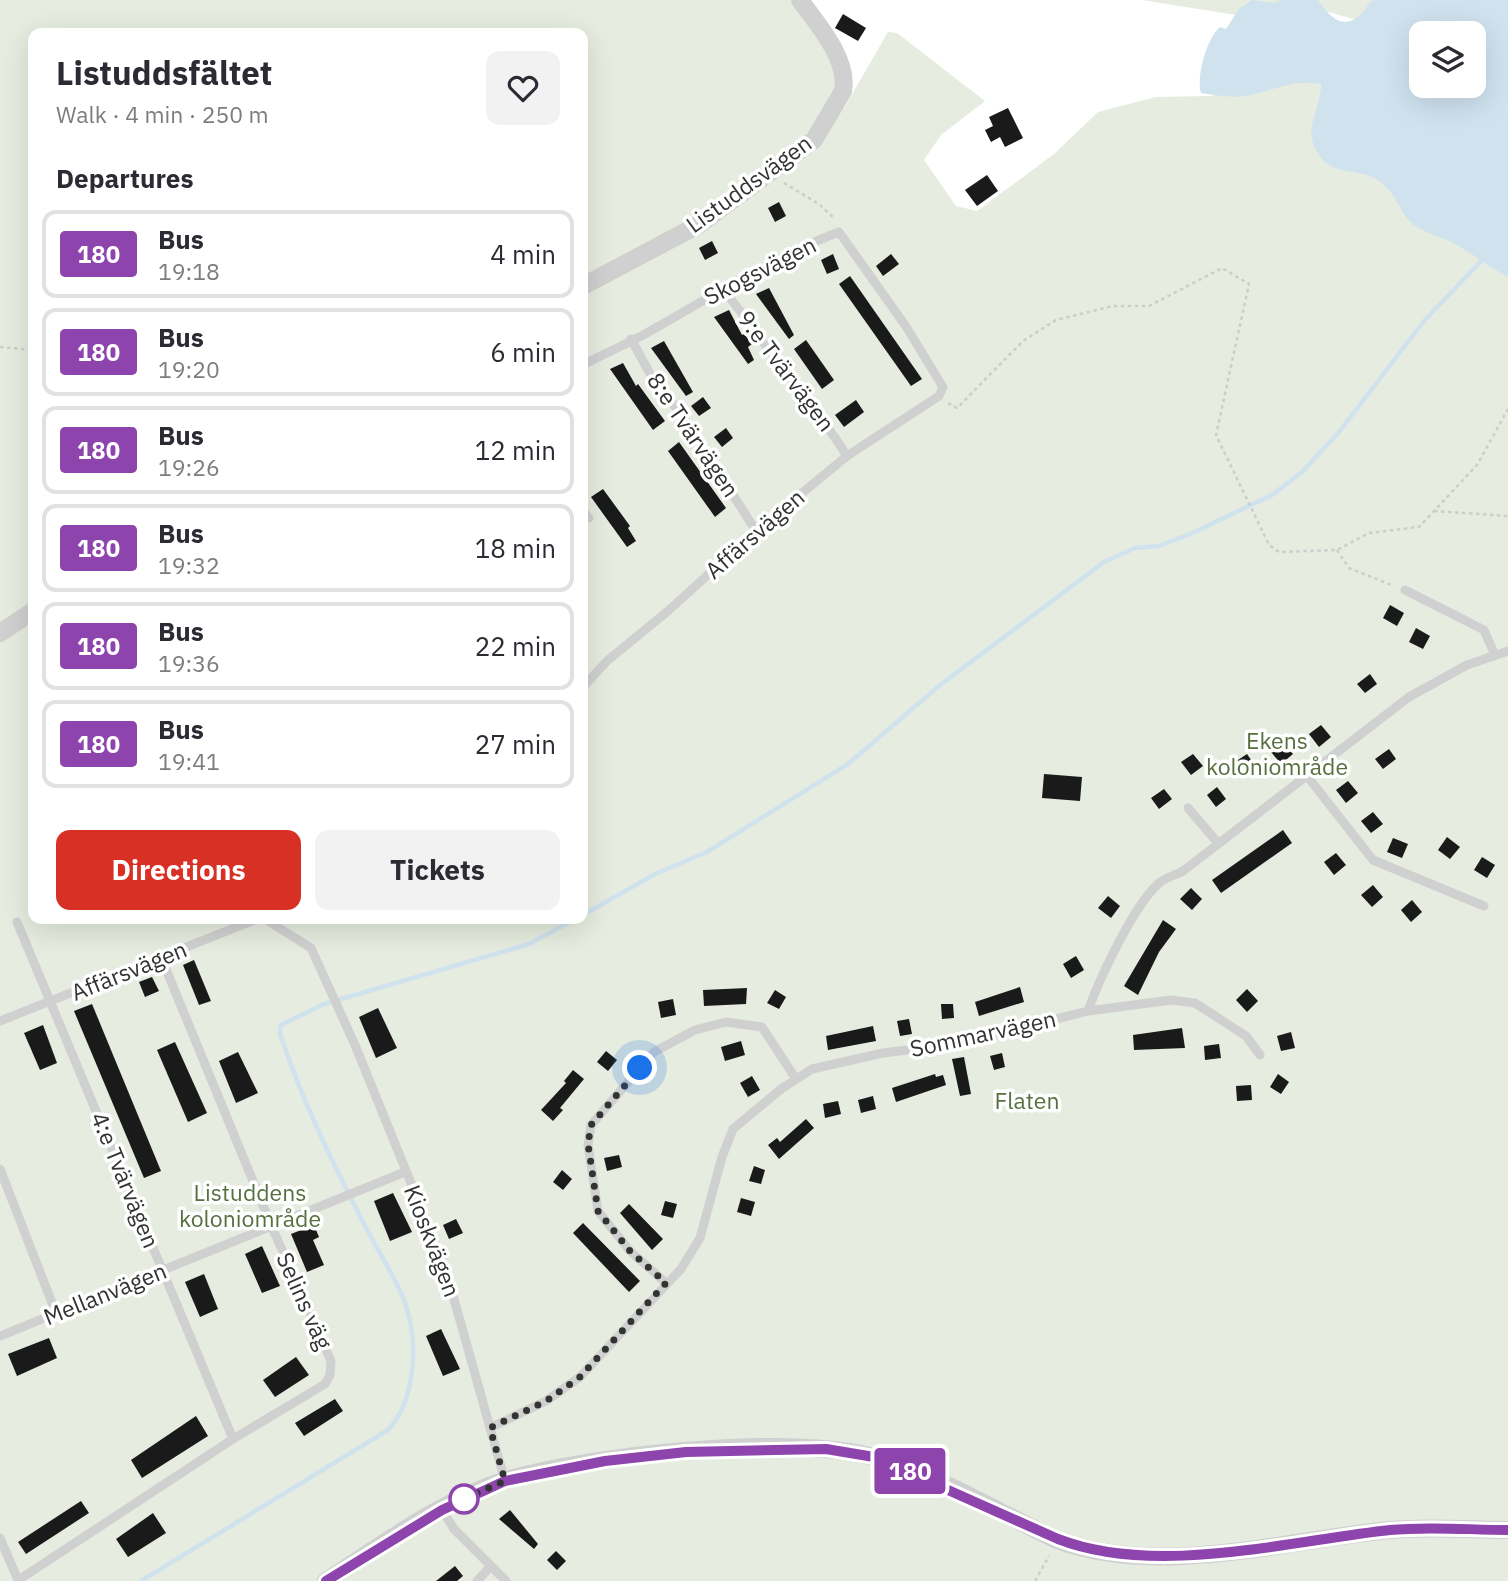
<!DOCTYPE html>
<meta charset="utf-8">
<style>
:root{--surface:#fff;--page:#f2f2f3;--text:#2b2b33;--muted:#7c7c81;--line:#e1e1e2;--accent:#d93025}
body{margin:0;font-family:"IBM Plex Sans",sans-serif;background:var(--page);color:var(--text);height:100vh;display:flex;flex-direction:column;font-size:26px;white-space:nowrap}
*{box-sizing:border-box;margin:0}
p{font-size:23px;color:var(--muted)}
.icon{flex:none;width:38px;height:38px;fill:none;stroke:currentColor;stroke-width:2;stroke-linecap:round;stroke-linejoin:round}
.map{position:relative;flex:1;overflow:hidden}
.panel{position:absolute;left:28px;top:28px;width:560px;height:896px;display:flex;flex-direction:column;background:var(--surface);border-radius:14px;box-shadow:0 7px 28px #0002}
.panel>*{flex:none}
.badge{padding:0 14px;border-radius:5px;font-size:24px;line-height:46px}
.fabs{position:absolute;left:1409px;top:21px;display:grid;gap:14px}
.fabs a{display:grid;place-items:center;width:77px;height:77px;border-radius:14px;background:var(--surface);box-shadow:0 7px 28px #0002;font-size:35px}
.you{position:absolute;width:35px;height:35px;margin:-18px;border:5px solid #fff;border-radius:50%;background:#1a73e8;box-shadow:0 0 0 10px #1a73e833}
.map>.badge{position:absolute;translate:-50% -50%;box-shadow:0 0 0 4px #fff}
h2{padding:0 28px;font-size:26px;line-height:63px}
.round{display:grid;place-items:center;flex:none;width:74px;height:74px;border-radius:14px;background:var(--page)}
.headline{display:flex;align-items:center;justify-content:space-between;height:119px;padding:0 28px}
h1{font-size:33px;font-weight:700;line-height:52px}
.cta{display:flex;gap:14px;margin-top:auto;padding:14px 28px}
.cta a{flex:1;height:80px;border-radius:14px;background:var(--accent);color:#fff;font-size:28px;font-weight:700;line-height:80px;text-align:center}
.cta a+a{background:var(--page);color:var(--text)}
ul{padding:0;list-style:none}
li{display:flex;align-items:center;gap:21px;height:88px;margin:0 14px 10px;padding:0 14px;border:4px solid var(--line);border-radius:14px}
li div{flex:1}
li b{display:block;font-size:26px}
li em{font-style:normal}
li .badge{min-width:77px;font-weight:700;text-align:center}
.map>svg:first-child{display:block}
</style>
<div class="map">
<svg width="1508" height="1581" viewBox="0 0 1508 1581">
<rect width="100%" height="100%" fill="#fff"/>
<path fill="#e6ecdf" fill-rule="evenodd" d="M0 0H806L840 44 852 71 844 108 888 32 897 33 985 101 941 135 924 160 956 206 977 211 1054 154 1098 112 1156 97 1211 96 1353 64 1356 20 1298 3 1236 15 1142 0H1508V1581H0ZM33 33H583V919H33ZM1421 33H1474V86H1421Z"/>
<path fill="#cfe2ee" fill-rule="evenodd" d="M1252 0 1274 3 1281 0H1318C1336 27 1352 31 1371 1L1376 0H1508V277C1489 267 1472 253 1453 243 1441 237 1425 233 1414 225 1398 214 1399 190 1372 177 1353 168 1327 177 1314 146 1305 125 1322 105 1321 84 1289 79 1275 91 1245 96 1231 98 1215 95 1201 93 1196 76 1207 38 1220 27L1226 29 1239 9ZM1421 33H1474V86H1421Z"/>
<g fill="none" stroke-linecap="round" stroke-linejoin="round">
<g stroke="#cfe2ee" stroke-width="4.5">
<path d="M583 915 655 874 707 852 848 764 939 686 1104 562 1135 548 1159 546 1190 534 1272 495 1302 472 1339 432 1424 321 1483 259"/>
<path d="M141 1581 388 1430C415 1401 418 1347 407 1309 399 1282 377 1250 364 1224 332 1162 302 1100 280 1034L281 1025 324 1004 529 944 575 919"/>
</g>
</g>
<g fill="#1a1a1a">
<path d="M843 14 866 28 858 41 835 28Z"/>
<path d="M1008 108 1023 138 1005 147 1000 137 991 142 985 130 993 126 989 117Z"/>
<path d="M987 175 998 191 977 206 965 190Z"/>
<path d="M779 202 786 216 775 222 768 208Z"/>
<path d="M712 241 718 253 705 260 699 248Z"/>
<path d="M833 254 839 269 827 274 821 260Z"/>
<path d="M891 254 899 264 883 276 876 266Z"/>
<path d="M850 276 922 379 911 386 839 284Z"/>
<path d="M769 288 794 335 789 339 756 294Z"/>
<path d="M729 310 742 335 744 334 752 344 748 347 754 360 748 364 714 317Z"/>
<path d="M806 340 834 380 822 389 794 349Z"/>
<path d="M664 341 693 392 686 396 651 348Z"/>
<path d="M623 363 636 386 638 384 665 421 653 430 610 369Z"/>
<path d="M703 397 711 408 699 416 691 406Z"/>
<path d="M856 400 864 412 844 427 835 415Z"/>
<path d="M726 428 733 438 722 447 714 437Z"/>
<path d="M679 442 726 508 715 517 668 451Z"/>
<path d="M603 489 630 526 628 528 636 541 627 547 591 497Z"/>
<path d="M1390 605 1404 613 1397 626 1383 618Z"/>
<path d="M1416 628 1430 636 1423 649 1409 642Z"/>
<path d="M1370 674 1377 684 1365 693 1357 684Z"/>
<path d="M1321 725 1331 737 1319 747 1309 734Z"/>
<path d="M1283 742 1293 754 1281 764 1271 752Z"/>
<path d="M1389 749 1396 759 1383 769 1375 759Z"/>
<path d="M1193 754 1203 766 1191 775 1181 762Z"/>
<path d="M1247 754 1256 767 1244 776 1235 762Z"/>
<path d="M1044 774 1082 777 1080 801 1042 798Z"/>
<path d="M1348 781 1358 793 1346 803 1336 790Z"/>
<path d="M1217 787 1226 799 1216 807 1207 795Z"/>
<path d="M1164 789 1172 799 1159 809 1151 798Z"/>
<path d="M1373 812 1383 824 1371 833 1361 821Z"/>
<path d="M1283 830 1292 843 1221 893 1212 880Z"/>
<path d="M1447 837 1460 847 1450 859 1438 850Z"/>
<path d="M1393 838 1408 844 1402 858 1387 852Z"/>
<path d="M1336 853 1346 865 1334 875 1324 862Z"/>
<path d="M1482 857 1495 865 1487 878 1474 870Z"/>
<path d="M1373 885 1383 897 1372 907 1361 895Z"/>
<path d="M1191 888 1202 899 1192 910 1180 899Z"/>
<path d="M1108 896 1120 906 1111 918 1098 908Z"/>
<path d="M1412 900 1422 912 1411 922 1401 910Z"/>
<path d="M1163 920 1176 929 1159 952 1138 995 1124 986Z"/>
<path d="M1076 956 1084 970 1071 978 1063 964Z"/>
<path d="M194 960 211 1001 199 1005 183 965Z"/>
<path d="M152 977 159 991 145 997 139 982Z"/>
<path d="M1020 987 1024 1002 979 1016 975 1002Z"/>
<path d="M747 988 746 1004 704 1006 703 990Z"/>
<path d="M1247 989 1258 1001 1247 1012 1236 1000Z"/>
<path d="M775 990 786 997 779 1009 767 1003Z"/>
<path d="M673 999 676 1015 661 1018 658 1002Z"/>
<path d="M92 1004 161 1171 144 1178 74 1011Z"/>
<path d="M941 1004H953L954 1018 942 1019Z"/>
<path d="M378 1008 397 1048 376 1058 359 1017Z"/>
<path d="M909 1019 912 1034 900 1036 897 1021Z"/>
<path d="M43 1025 57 1063 40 1070 24 1033Z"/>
<path d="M873 1026 876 1041 828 1050 826 1036Z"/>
<path d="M1182 1028 1185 1048 1134 1050 1133 1035Z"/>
<path d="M1291 1032 1295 1048 1281 1051 1277 1036Z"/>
<path d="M741 1041 745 1055 725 1061 721 1047Z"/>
<path d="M175 1042 207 1113 188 1122 157 1050Z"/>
<path d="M1219 1044 1221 1058 1205 1060 1204 1046Z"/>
<path d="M606 1051 617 1060 608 1071 597 1062Z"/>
<path d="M238 1052 258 1093 236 1103 219 1061Z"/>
<path d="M1002 1053 1005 1067 994 1070 990 1056Z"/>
<path d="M964 1057 971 1094 960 1096 952 1059Z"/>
<path d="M573 1070 584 1079 560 1108 563 1110 553 1121 541 1110 566 1083 564 1081Z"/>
<path d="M935 1074 936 1077 943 1075 946 1085 896 1102 892 1088Z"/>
<path d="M1278 1074 1289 1082 1281 1094 1270 1087Z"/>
<path d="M752 1076 760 1090 748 1097 740 1083Z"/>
<path d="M1251 1085 1252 1100 1237 1101 1236 1086Z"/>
<path d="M873 1096 876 1109 861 1113 858 1100Z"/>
<path d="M838 1101 841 1114 825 1118 823 1104Z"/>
<path d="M806 1119 814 1128 779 1159 768 1145 777 1138 780 1142Z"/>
<path d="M619 1155 622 1167 607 1171 604 1158Z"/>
<path d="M754 1166 765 1170 761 1184 749 1181Z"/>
<path d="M562 1170 572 1179 563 1190 553 1182Z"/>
<path d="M393 1193 412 1232 390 1241 374 1201Z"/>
<path d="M741 1198 755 1202 751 1216 737 1212Z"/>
<path d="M665 1201 677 1204 673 1218 661 1215Z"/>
<path d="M629 1204 663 1239 652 1250 620 1213Z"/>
<path d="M456 1219 463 1233 449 1239 443 1225Z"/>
<path d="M583 1223 640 1281 629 1292 573 1233Z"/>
<path d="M314 1225 319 1237 313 1240 324 1265 307 1272 291 1234Z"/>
<path d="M262 1246 280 1286 262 1293 245 1254Z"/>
<path d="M204 1274 218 1309 200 1317 185 1282Z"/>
<path d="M441 1329 460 1369 443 1376 426 1336Z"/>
<path d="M49 1338 57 1358 17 1376 8 1354Z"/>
<path d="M296 1357 309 1375 275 1397 263 1380Z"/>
<path d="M335 1399 343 1411 304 1436 295 1423Z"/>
<path d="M196 1416 208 1436 142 1478 131 1460Z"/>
<path d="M81 1501 89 1513 26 1554 18 1542Z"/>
<path d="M510 1510 538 1544 534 1549 499 1519Z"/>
<path d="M153 1513 166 1533 128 1557 116 1539Z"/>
<path d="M556 1551 566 1561 557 1570 547 1560Z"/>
<path d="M455 1566 463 1576 457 1581H436Z"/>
</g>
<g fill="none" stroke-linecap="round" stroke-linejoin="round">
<g stroke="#cdcdcd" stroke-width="2.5" stroke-dasharray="3.5 3.5" stroke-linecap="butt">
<path d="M784 183 819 204 835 219"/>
<path d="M0 347 33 350"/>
<path d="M948 403 957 408 1023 341 1056 320 1113 306H1149L1222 268 1249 284 1216 435 1269 545 1279 552 1337 550 1369 533 1419 527 1477 465 1508 409"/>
<path d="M1434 511 1508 516"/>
<path d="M1337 550 1349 568 1394 586"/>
<path d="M1035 1581 1049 1556"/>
</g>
<g stroke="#d0d0d0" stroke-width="9">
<path d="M721 288C744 313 760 339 780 365 804 396 827 424 847 456"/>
<path d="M631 339 649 372 686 421 756 531"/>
<path d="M583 365C603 354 625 345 645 334 710 298 770 258 839 232L905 325 943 387 939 396 847 456 756 531 668 611 607 661 583 687"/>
<path d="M583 511 589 518"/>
<path d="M1405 590 1484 630 1494 653"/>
<path d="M1307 776 1373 860 1484 906"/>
<path d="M1188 808 1218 843"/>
<path d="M265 919 311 948 355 1045 445 1267 505 1481"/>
<path d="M17 922 233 1439"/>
<path d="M1088 1011 1171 1000 1195 1003 1246 1036 1260 1055"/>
<path d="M0 1021 257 919"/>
<path d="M0 1169 56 1313"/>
<path d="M666 1283 630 1251 598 1211 588 1145 591 1125 654 1052 695 1030 726 1022 762 1027 796 1079"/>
<path d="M0 1336 405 1172"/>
<path d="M490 1428 546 1401 580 1377 681 1269 700 1238 722 1157 733 1129 781 1089 812 1069 883 1053 955 1044 1088 1011C1099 979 1134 905 1159 883 1165 878 1176 875 1183 871L1409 697 1467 665 1508 651"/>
<path d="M442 1510 454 1529 506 1581"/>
<path d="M0 1538 18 1580"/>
<path d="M17 1581 233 1439 325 1384 330 1375 331 1361 271 1225 161 957"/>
<path d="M477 1581 491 1566"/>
</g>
<g stroke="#d0d0d0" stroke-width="18">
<path d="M583 286 700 224 814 140 843 91C849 59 817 24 800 0"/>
<path d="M0 633 33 611"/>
<path d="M326 1581C380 1546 444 1499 506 1480 594 1455 786 1434 874 1457 936 1474 999 1513 1057 1540 1160 1578 1285 1540 1390 1530 1429 1526 1469 1530 1508 1530"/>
</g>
</g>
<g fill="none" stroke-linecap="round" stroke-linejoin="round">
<defs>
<path id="line" d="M326 1581 442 1510 505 1481 605 1461 686 1452 826 1449 874 1457 1058 1539C1156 1577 1288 1541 1390 1530 1429 1526 1470 1530 1508 1530"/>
</defs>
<use href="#line" stroke="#fff" stroke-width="16"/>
<use href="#line" stroke="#8e44ad" stroke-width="10"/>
<path stroke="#333" stroke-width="7" stroke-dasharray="0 12.6" d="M464 1499 459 1501 505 1481 490 1428 546 1401 580 1377 666 1283 630 1251 598 1211 588 1144 591 1125 640 1068"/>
</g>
<circle fill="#fff" stroke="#8e44ad" stroke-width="3.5" cx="464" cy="1499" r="14"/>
<g text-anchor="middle" stroke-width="7" stroke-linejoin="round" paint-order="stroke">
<g font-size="23" fill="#333" stroke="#fff">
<text transform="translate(749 184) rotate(-36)" y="8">Listuddsvägen</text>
<text transform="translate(760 271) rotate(-27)" y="8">Skogsvägen</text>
<text transform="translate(786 371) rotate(53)" y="8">9:e Tvärvägen</text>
<text transform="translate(693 435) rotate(56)" y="8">8:e Tvärvägen</text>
<text transform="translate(755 534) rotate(-41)" y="8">Affärsvägen</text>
<text transform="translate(129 971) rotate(-22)" y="8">Affärsvägen</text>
<text transform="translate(983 1034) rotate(-12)" y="8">Sommarvägen</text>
<text transform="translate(125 1180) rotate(68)" y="8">4:e Tvärvägen</text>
<text transform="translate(432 1241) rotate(69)" y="8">Kioskvägen</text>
<text transform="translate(105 1294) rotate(-22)" y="8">Mellanvägen</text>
<text transform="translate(304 1301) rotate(66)" y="8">Selins väg</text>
</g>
<g font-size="23" fill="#56703f" stroke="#fff">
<text x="1277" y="749">Ekens<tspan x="1277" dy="26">koloniområde</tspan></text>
<text x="1027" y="1109">Flaten</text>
<text x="250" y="1201">Listuddens<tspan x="250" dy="26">koloniområde</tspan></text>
</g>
</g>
</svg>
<div class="fabs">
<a><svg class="icon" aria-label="layers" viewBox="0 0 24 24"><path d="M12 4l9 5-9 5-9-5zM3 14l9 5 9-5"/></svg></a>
</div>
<div class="you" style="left:640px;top:1068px"></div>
<b class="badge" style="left:910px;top:1471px;background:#8e44ad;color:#fff">180</b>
<section class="panel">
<div class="headline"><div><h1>Listuddsfältet</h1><p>Walk · 4 min · 250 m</p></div><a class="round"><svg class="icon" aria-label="heart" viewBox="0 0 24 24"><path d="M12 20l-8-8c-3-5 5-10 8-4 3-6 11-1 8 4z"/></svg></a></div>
<h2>Departures</h2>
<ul>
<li><span class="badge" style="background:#8e44ad;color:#fff">180</span><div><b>Bus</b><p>19:18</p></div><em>4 min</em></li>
<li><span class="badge" style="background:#8e44ad;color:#fff">180</span><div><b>Bus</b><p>19:20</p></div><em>6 min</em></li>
<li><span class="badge" style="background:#8e44ad;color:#fff">180</span><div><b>Bus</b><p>19:26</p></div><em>12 min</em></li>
<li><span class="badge" style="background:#8e44ad;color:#fff">180</span><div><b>Bus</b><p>19:32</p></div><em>18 min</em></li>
<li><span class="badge" style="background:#8e44ad;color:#fff">180</span><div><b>Bus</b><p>19:36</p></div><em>22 min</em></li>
<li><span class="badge" style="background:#8e44ad;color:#fff">180</span><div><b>Bus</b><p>19:41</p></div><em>27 min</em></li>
</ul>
<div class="cta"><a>Directions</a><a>Tickets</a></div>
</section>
</div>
